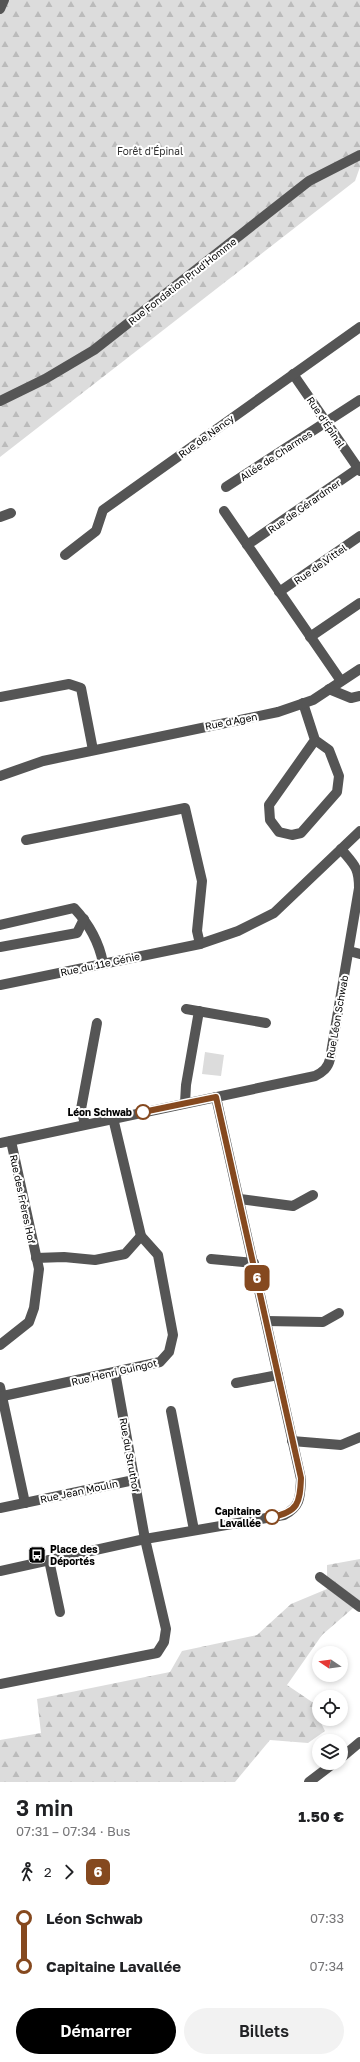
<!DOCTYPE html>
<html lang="fr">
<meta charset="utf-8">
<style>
:root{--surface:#fff;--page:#f2f2f2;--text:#202124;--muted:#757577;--accent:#000}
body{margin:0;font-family:"Golos Text",sans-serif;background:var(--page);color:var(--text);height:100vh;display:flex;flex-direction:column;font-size:15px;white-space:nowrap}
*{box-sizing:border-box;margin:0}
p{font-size:13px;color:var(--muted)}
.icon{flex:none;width:22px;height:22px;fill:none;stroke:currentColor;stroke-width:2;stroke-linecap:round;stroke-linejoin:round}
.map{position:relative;height:1782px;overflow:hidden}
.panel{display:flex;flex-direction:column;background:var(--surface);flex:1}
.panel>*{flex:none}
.badge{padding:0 8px;border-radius:6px;font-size:14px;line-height:26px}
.needle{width:26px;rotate:283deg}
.tools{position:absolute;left:312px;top:1646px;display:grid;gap:8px}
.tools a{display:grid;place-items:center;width:36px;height:36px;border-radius:50%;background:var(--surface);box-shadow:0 2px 6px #0003;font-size:20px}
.map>.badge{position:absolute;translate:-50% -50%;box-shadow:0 0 0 2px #fff}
.legs{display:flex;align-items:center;gap:6px;height:44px;padding:0 16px;font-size:13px}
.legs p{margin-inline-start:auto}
.headline{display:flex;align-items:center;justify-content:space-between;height:68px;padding:0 16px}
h1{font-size:22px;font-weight:600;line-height:30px}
.primary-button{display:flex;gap:8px;margin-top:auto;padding:8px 16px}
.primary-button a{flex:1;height:46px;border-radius:24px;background:var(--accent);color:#fff;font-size:16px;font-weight:600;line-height:46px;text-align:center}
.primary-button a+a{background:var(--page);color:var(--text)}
ul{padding:0 16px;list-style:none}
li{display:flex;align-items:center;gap:14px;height:48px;font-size:15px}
li i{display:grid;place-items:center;width:6px;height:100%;margin:0 5px;background:currentColor}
li i::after{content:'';width:10px;height:10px;margin:-5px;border:3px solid;border-radius:50%;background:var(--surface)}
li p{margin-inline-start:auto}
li:first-child i{background:linear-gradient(#0000 50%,currentColor 0)}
li:last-child i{background:linear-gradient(currentColor 50%,#0000 0)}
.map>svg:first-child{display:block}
</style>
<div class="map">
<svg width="360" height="1782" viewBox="0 0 360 1782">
<defs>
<pattern id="forest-firs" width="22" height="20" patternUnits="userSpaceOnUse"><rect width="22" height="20" fill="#dcdcdc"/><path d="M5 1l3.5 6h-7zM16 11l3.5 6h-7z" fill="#bbb"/></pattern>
</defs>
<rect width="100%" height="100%" fill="#fff"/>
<path fill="#dcdcdc" d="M205 1052 224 1055 221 1076 202 1074Z"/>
<g fill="url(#forest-firs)">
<path d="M0 0H360V167L355 181 0 457Z"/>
<path d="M360 1559V1602L322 1635 287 1685 315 1704 319 1719 325 1731 308 1743 270 1740 235 1782H0V1740L41 1733 37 1699 170 1672 182 1651 257 1635 291 1604 327 1589V1565Z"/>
</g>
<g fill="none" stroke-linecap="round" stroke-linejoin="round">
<g stroke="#555" stroke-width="10">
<path d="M0 9 4 0"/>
<path d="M293 374 360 471"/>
<path d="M0 401 45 379 94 350 309 181 360 155"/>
<path d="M226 487 360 400"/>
<path d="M224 511 341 681"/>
<path d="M0 517 11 513"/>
<path d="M247 545 360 467"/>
<path d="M65 555 96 531 103 510 360 327"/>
<path d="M279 592 360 536"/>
<path d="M310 637 360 603"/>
<path d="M329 689 351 698 360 696"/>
<path d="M0 697 69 684 81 688 93 750"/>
<path d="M303 703 315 740 269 805 270 820 279 832 292 835 301 833 337 792 339 776 329 750 315 740"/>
<path d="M0 776 43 761 278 712 313 700 360 669"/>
<path d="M26 840 185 808 202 881 197 931 200 944"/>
<path d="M0 925 74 908C89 924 99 942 103 963"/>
<path d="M0 947 77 933 84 919"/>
<path d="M349 951 360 954"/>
<path d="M0 985 200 944 238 931 274 913 360 831"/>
<path d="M186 1009 266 1023"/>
<path d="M185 1103 186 1085 199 1011"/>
<path d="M85 1124 81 1109 97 1023"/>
<path d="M0 1143 315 1076C323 1072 328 1068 330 1059L359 888C359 867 354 865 341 849"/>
<path d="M240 1199 293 1206 313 1195"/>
<path d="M36 1258 64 1257 95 1260 125 1254 141 1236"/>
<path d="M211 1259 254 1263"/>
<path d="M266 1321 323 1322 339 1313"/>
<path d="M0 1345 29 1322 34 1308 39 1269 11 1141"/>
<path d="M236 1383 278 1375"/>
<path d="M0 1387 25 1503"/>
<path d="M3 1396 160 1362 169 1352 173 1335 158 1255 141 1236 113 1118"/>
<path d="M171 1411 194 1530"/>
<path d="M292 1441 341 1445 360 1437"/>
<path d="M0 1508 134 1480"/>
<path d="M49 1560 60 1612"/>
<path d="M0 1571 145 1539 284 1515C301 1506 300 1497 301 1479L216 1097"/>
<path d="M320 1577 360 1607"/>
<path d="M0 1684 157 1653 164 1642 166 1629 145 1539 115 1372"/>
<path d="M341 1758 360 1742"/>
<path d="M309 1782 334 1763"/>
</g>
</g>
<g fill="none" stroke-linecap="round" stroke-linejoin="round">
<defs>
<path id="line-1" d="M143 1112 216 1097 301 1478C300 1503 298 1512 272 1517"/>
</defs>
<use href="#line-1" stroke="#fff" stroke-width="9"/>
<use href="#line-1" stroke="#85491f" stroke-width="6"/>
</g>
<defs>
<symbol id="bus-square" viewBox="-11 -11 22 22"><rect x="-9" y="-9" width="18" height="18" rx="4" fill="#000" stroke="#fff"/><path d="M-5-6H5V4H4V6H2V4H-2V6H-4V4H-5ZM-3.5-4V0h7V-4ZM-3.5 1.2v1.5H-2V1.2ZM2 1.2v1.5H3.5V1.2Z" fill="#fff"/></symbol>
</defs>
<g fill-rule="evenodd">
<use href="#bus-square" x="27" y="1545" width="20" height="20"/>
</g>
<g fill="#fff" stroke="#85491f" stroke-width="2">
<circle cx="143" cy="1112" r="7"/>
<circle cx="272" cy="1517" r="7"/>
</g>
<g text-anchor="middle" stroke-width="4" stroke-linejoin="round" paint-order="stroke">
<g font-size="10" fill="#333" stroke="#fff">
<text x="150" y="155">Forêt d'Épinal</text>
</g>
<g font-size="10" fill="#000" stroke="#fff">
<text transform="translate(182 281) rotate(-38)" y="4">Rue Fondation Prud'Homme</text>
<text transform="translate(326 422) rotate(56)" y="4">Rue d'Épinal</text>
<text transform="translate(206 436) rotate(-36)" y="4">Rue de Nancy</text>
<text transform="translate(276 455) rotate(-33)" y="4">Allée de Charmes</text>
<text transform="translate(304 506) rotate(-35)" y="4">Rue de Gérardmer</text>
<text transform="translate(320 564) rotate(-35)" y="4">Rue de Vittel</text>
<text transform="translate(231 721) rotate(-11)" y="4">Rue d'Agen</text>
<text transform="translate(100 964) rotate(-12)" y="4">Rue du 11e Génie</text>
<text transform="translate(337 1017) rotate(-80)" y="4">Rue Léon Schwab</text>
<text transform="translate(23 1199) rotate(78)" y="4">Rue des Frères Hof</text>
<text transform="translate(114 1372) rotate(-13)" y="4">Rue Henri Guingot</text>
<text transform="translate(130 1455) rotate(80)" y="4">Rue du Struthof</text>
<text transform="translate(79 1491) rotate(-12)" y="4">Rue Jean Moulin</text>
</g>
<g font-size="10" font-weight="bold" fill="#000" stroke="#fff" text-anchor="end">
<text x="132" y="1116">Léon Schwab</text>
<text x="261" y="1515">Capitaine<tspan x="261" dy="12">Lavallée</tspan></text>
</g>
<g font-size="10" font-weight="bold" fill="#000" stroke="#fff" text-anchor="start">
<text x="50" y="1553">Place des<tspan x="50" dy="12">Déportés</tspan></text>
</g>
</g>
</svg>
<div class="tools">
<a><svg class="needle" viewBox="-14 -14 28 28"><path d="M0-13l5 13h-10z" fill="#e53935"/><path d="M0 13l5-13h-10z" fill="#757577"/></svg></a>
<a><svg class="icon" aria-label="locate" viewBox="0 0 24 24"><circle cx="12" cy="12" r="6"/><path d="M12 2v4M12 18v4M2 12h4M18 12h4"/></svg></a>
<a><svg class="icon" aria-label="layers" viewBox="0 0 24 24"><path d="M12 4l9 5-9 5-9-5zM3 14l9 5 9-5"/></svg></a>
</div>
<b class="badge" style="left:257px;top:1278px;background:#85491f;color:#fff">6</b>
</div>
<section class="panel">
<div class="headline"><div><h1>3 min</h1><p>07:31 – 07:34 · Bus</p></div><b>1.50 €</b></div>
<div class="legs"><svg class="icon" aria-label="walk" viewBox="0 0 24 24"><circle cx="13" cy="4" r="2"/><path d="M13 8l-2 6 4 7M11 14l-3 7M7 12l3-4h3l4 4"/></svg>2<svg class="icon" aria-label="forward" viewBox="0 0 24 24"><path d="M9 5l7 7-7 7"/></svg><b class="badge" style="background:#85491f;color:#fff">6</b></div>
<ul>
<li><i style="color:#85491f"></i><b>Léon Schwab</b><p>07:33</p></li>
<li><i style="color:#85491f"></i><b>Capitaine Lavallée</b><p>07:34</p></li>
</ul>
<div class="primary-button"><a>Démarrer</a><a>Billets</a></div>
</section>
